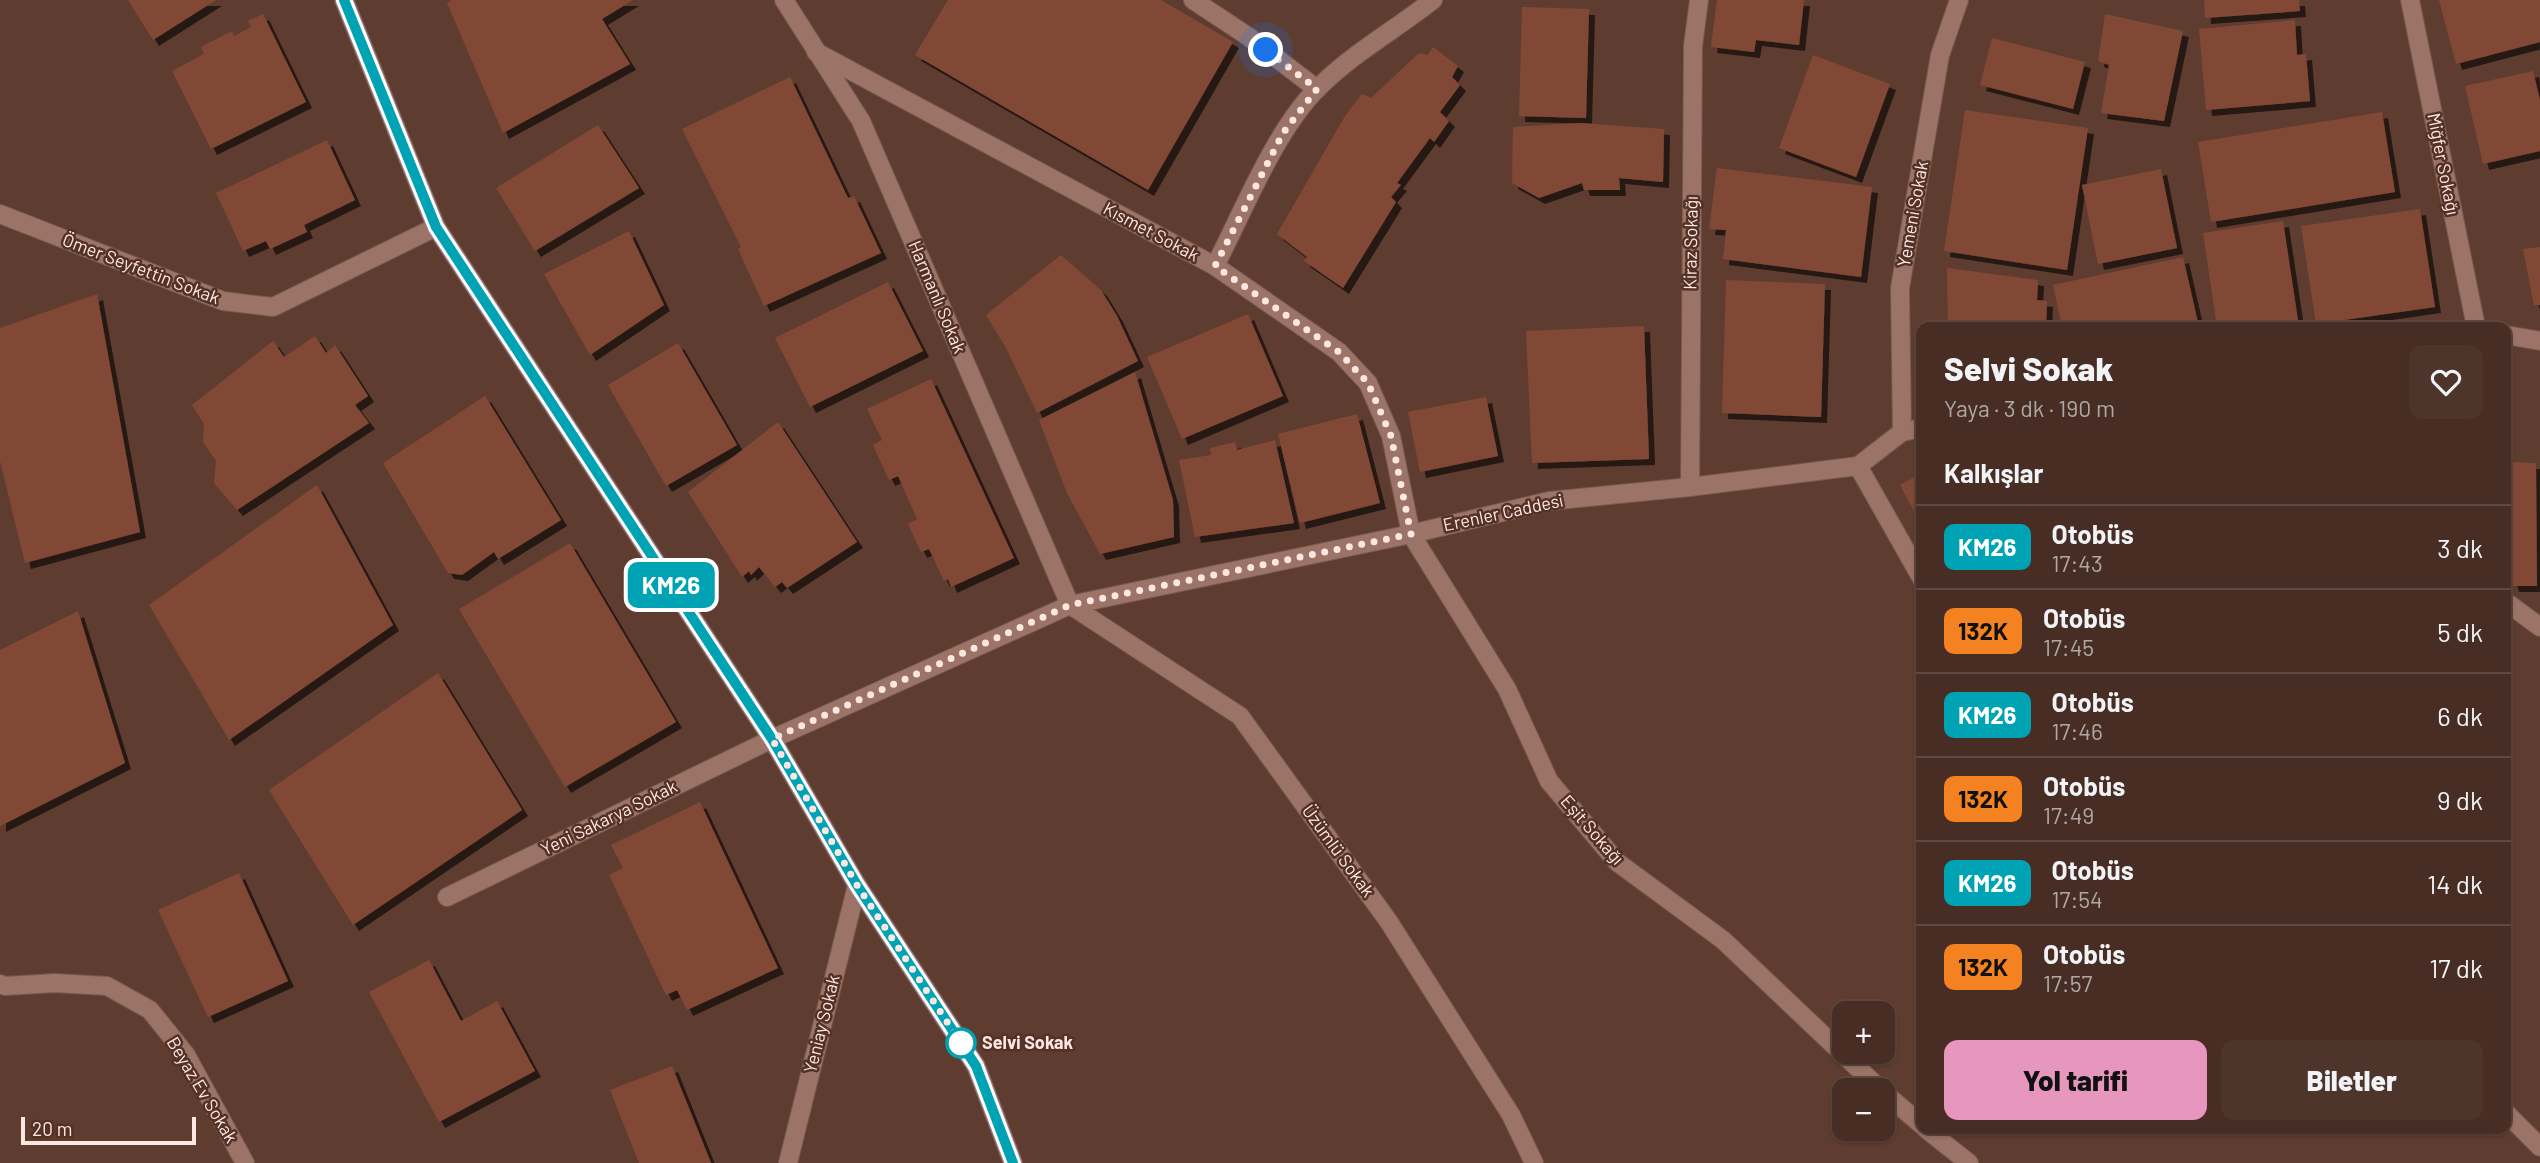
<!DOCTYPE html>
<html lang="tr">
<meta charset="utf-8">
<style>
:root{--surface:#472d24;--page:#4e352c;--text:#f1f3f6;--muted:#b0a8a6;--line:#5f4941;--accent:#e797bd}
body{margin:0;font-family:Barlow,sans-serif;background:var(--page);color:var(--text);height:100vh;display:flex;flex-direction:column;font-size:26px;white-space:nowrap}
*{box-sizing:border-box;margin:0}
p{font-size:23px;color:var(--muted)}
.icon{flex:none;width:38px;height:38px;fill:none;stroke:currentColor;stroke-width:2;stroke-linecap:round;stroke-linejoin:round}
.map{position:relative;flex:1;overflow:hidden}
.sheet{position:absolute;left:1916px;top:322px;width:595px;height:812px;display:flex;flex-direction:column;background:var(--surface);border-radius:14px;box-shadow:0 2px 5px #0004,0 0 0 2px var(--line)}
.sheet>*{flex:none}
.badge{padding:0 14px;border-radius:10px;font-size:24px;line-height:46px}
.controls{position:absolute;left:1832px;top:1001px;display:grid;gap:14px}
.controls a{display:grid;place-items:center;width:63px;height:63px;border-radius:14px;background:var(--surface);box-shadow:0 2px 5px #0004,0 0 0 2px var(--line);font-size:35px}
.scale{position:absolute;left:21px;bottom:18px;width:175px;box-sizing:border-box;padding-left:7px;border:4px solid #fee7e0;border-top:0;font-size:19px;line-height:24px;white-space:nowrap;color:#fee7e0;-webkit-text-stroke:5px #533126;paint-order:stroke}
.you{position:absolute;width:35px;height:35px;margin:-18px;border:5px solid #fff;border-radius:50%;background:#1a73e8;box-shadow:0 0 0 10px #1a73e833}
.map>.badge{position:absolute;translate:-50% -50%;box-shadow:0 0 0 4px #fff}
h2{padding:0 28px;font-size:26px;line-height:63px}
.round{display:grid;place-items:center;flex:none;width:74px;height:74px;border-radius:14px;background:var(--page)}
.overview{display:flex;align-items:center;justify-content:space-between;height:119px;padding:0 28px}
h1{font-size:33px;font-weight:800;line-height:52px}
.cta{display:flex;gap:14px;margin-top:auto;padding:14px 28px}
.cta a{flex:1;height:80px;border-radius:14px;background:var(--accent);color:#111;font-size:28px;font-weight:800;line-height:80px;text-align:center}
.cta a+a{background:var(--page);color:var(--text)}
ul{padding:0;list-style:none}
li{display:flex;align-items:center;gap:21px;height:84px;padding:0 28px;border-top:2px solid var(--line)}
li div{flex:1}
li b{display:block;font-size:26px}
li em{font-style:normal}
li .badge{min-width:77px;font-weight:700;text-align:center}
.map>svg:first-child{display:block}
</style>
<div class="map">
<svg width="2540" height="1163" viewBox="0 0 2540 1163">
<defs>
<filter id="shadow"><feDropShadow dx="6" dy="6" stdDeviation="0" flood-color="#0009"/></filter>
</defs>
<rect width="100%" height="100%" fill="#5f3c30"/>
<g fill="#814936" filter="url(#shadow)">
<path d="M128 0H216L153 40Z"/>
<path d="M452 0H633L602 19 630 64 503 133 447 3Z"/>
<path d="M948 0H1161L1233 42 1148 190 915 55Z"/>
<path d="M1717 0H1804L1799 45 1756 40 1754 52 1711 47Z"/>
<path d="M2204 0H2299L2300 11 2205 18Z"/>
<path d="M2439 0H2540V42L2456 64Z"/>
<path d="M1522 7 1589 9 1586 118 1519 116Z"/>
<path d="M263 14 306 102 211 149 172 71 204 54 201 47 232 31 234 36 251 27 248 21Z"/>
<path d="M2105 14 2183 31 2164 121 2101 113 2109 65 2098 61Z"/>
<path d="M2295 20 2297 55 2306 54 2310 101 2206 110 2199 29Z"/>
<path d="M1992 38 2085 62 2073 109 1980 85Z"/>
<path d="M1433 47 1458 66 1452 77 1460 85 1440 112 1449 121 1434 142 1430 138 1397 183 1401 185 1391 197 1396 202 1343 288 1304 261 1307 257 1277 234 1345 116 1362 94 1371 98 1419 53 1428 55Z"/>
<path d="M1813 55 1890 84 1856 177 1779 148Z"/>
<path d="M2533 71 2540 100V151L2483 164 2465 86Z"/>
<path d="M790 77 848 198 854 196 881 253 764 306 738 249 741 247 682 129Z"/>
<path d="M1965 110 2088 128 2067 270 1944 251Z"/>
<path d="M2382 112 2395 192 2211 222 2198 142Z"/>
<path d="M1579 123 1664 129 1663 182 1619 178 1620 190H1584L1582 183 1539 198 1512 183 1513 127Z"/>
<path d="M598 125 639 188 535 251 496 188Z"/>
<path d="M327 140 355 200 304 225 307 232 270 249 266 241 243 251 216 193Z"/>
<path d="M1717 168 1872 187 1861 277 1723 259 1726 230 1709 229Z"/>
<path d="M2161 169 2177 248 2098 264 2082 185Z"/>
<path d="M2420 209 2435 307 2316 324 2301 226Z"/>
<path d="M2283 221 2299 327H2217L2203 233Z"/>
<path d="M629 231 664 305 590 355 544 274Z"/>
<path d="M2540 247V305H2534L2523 249Z"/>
<path d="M1061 255 1101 290 1117 316 1138 361 1037 413 1006 348 986 315Z"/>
<path d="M2183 257 2199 327H2062L2053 285Z"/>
<path d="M1947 268 2038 280 2037 300 2047 301 2046 327H1948Z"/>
<path d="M1726 280 1825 284 1821 417 1722 413Z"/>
<path d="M888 282 923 351 810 407 775 338Z"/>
<path d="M97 294 140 532 25 563 0 461V328Z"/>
<path d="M1248 314 1283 396 1182 439 1147 357Z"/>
<path d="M1644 326 1649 459 1532 463 1526 331Z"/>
<path d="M315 336 326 353 335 345 368 396 355 405 369 423 237 510 214 483 216 461 203 442 204 424 192 405 273 341 284 357Z"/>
<path d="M678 343 737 445 666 486 608 385Z"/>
<path d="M1135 372 1173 500 1174 537 1100 554 1067 493 1039 420Z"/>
<path d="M931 379 1014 558 951 587 948 579 944 581 929 549 921 552 908 524 917 519 898 476 889 480 873 445 882 440 867 409Z"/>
<path d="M485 396 561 520 498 559 494 552 462 575 448 573 383 463Z"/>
<path d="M1486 397 1498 456 1420 472 1408 412Z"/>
<path d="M1357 414 1380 503 1300 523 1278 434Z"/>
<path d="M778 422 857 542 787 588 782 582 775 587 759 567 751 575 749 571 742 577 688 492Z"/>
<path d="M1275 440 1294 523 1195 537 1179 460 1211 455 1210 448 1235 442 1237 450Z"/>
<path d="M2506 462 2536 463 2537 586H2513L2510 574 2506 573Z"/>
<path d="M1922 473V526L1900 485Z"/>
<path d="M317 485 393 625 229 740 149 605Z"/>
<path d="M570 543 676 722 565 787 459 609Z"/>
<path d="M78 611 125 763 0 826V650Z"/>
<path d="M438 673 522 810 353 925 269 790Z"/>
<path d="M700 802 778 968 687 1010 677 990 666 995 609 875 623 868 611 845Z"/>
<path d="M239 873 288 981 208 1017 158 910Z"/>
<path d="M429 960 461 1021 497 1001 535 1071 439 1122 369 992Z"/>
<path d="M672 1066 711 1163H639L610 1090Z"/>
</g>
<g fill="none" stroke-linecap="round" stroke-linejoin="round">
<defs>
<path id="lane" d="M1193 0 1249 37 1317 89"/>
<g id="street">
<path d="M784 0 861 121 1070 605 1240 716 1389 922 1511 1115 1534 1163"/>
<path d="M2410 0 2476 327"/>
<path d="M816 52 1215 266 1339 352 1368 383 1391 436 1411 534 1507 689 1549 781 1617 862 1723 940 1881 1090"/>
<path d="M0 214 223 301 273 307 436 227"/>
<path d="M1215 266C1243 212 1276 128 1319 87 1353 53 1395 30 1433 0"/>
<path d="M2506 335 2540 341"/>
<path d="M1902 432 1900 288 1940 55 1959 0"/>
<path d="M1858 466 1922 579"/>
<path d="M1690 487 1693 46 1699 0"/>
<path d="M2506 602 2540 627"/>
<path d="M447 897 772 739 1070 605 1411 534 1549 501 1690 487 1858 466 1902 432 1922 428"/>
<path d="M0 984 5 986 55 983 107 986 150 1010 186 1055 245 1163"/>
<path d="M1883 1092 1922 1125"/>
<path d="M2506 1113 2540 1147"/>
<path d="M1926 1129 1969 1163"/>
<path d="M788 1163 857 885"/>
</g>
<path id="secondary" d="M344 0 436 227 772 739 857 885 976 1066 1013 1163"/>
</defs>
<use href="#lane" stroke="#77594f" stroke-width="20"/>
<use href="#street" stroke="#77594f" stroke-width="20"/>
<use href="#secondary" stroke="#77594f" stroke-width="20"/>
<use href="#lane" stroke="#9b7367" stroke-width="18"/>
<use href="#street" stroke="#9b7367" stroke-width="18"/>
<use href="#secondary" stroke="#9e8493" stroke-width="18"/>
</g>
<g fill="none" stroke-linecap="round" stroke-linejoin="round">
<defs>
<path id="line" d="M344 0 436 227 772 739 857 885 976 1066 1013 1163"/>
</defs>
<use href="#line" stroke="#fff" stroke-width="16"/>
<use href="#line" stroke="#00a3b4" stroke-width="10"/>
<path stroke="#fee7e0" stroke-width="7" stroke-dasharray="0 12.6" d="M961 1043 857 885 772 739 1070 605 1411 534 1391 436 1368 383 1339 352 1215 266 1283 133 1317 89 1266 50"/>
</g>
<circle fill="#fff" stroke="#00a3b4" stroke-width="3.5" cx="961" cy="1043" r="14"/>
<g text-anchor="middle" stroke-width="5" stroke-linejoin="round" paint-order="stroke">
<g font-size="18" fill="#fee7e0" stroke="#533126">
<text transform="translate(2443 164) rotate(79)" y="6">Miğfer Sokağı</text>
<text transform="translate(1913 214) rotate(-80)" y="6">Yemeni Sokak</text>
<text transform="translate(1151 232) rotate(28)" y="6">Kısmet Sokak</text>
<text transform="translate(1691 243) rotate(-89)" y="6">Kiraz Sokağı</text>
<text transform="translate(141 269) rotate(21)" y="6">Ömer Seyfettin Sokak</text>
<text transform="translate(937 297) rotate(67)" y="6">Harmanlı Sokak</text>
<text transform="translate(1503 513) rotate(-12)" y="6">Erenler Caddesi</text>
<text transform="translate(609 818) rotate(-26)" y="6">Yeni Sakarya Sokak</text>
<text transform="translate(1592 830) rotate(49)" y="6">Eşit Sokağı</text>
<text transform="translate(1338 851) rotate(54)" y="6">Üzümlü Sokak</text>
<text transform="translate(822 1024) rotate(-76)" y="6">Yeniay Sokak</text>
<text transform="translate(202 1090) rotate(59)" y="6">Beyaz Ev Sokak</text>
</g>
<g font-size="18" font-weight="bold" fill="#fee7e0" stroke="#533126" text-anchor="start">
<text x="982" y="1049">Selvi Sokak</text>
</g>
</g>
</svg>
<div class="controls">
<a>+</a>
<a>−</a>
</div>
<div class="scale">20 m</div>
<div class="you" style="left:1266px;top:50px"></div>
<b class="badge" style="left:671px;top:585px;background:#00a3b4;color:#fff">KM26</b>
<section class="sheet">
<div class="overview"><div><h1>Selvi Sokak</h1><p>Yaya · 3 dk · 190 m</p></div><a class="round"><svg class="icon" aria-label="heart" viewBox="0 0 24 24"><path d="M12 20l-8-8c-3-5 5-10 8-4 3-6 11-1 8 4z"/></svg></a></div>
<h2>Kalkışlar</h2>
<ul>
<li><span class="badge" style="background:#00a3b4;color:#fff">KM26</span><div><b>Otobüs</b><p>17:43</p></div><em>3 dk</em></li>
<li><span class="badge" style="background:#f58220;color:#111">132K</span><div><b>Otobüs</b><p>17:45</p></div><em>5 dk</em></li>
<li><span class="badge" style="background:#00a3b4;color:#fff">KM26</span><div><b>Otobüs</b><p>17:46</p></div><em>6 dk</em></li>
<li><span class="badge" style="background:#f58220;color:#111">132K</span><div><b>Otobüs</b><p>17:49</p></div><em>9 dk</em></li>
<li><span class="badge" style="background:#00a3b4;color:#fff">KM26</span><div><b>Otobüs</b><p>17:54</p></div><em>14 dk</em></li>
<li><span class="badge" style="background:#f58220;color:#111">132K</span><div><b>Otobüs</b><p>17:57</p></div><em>17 dk</em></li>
</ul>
<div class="cta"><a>Yol tarifi</a><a>Biletler</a></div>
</section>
</div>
